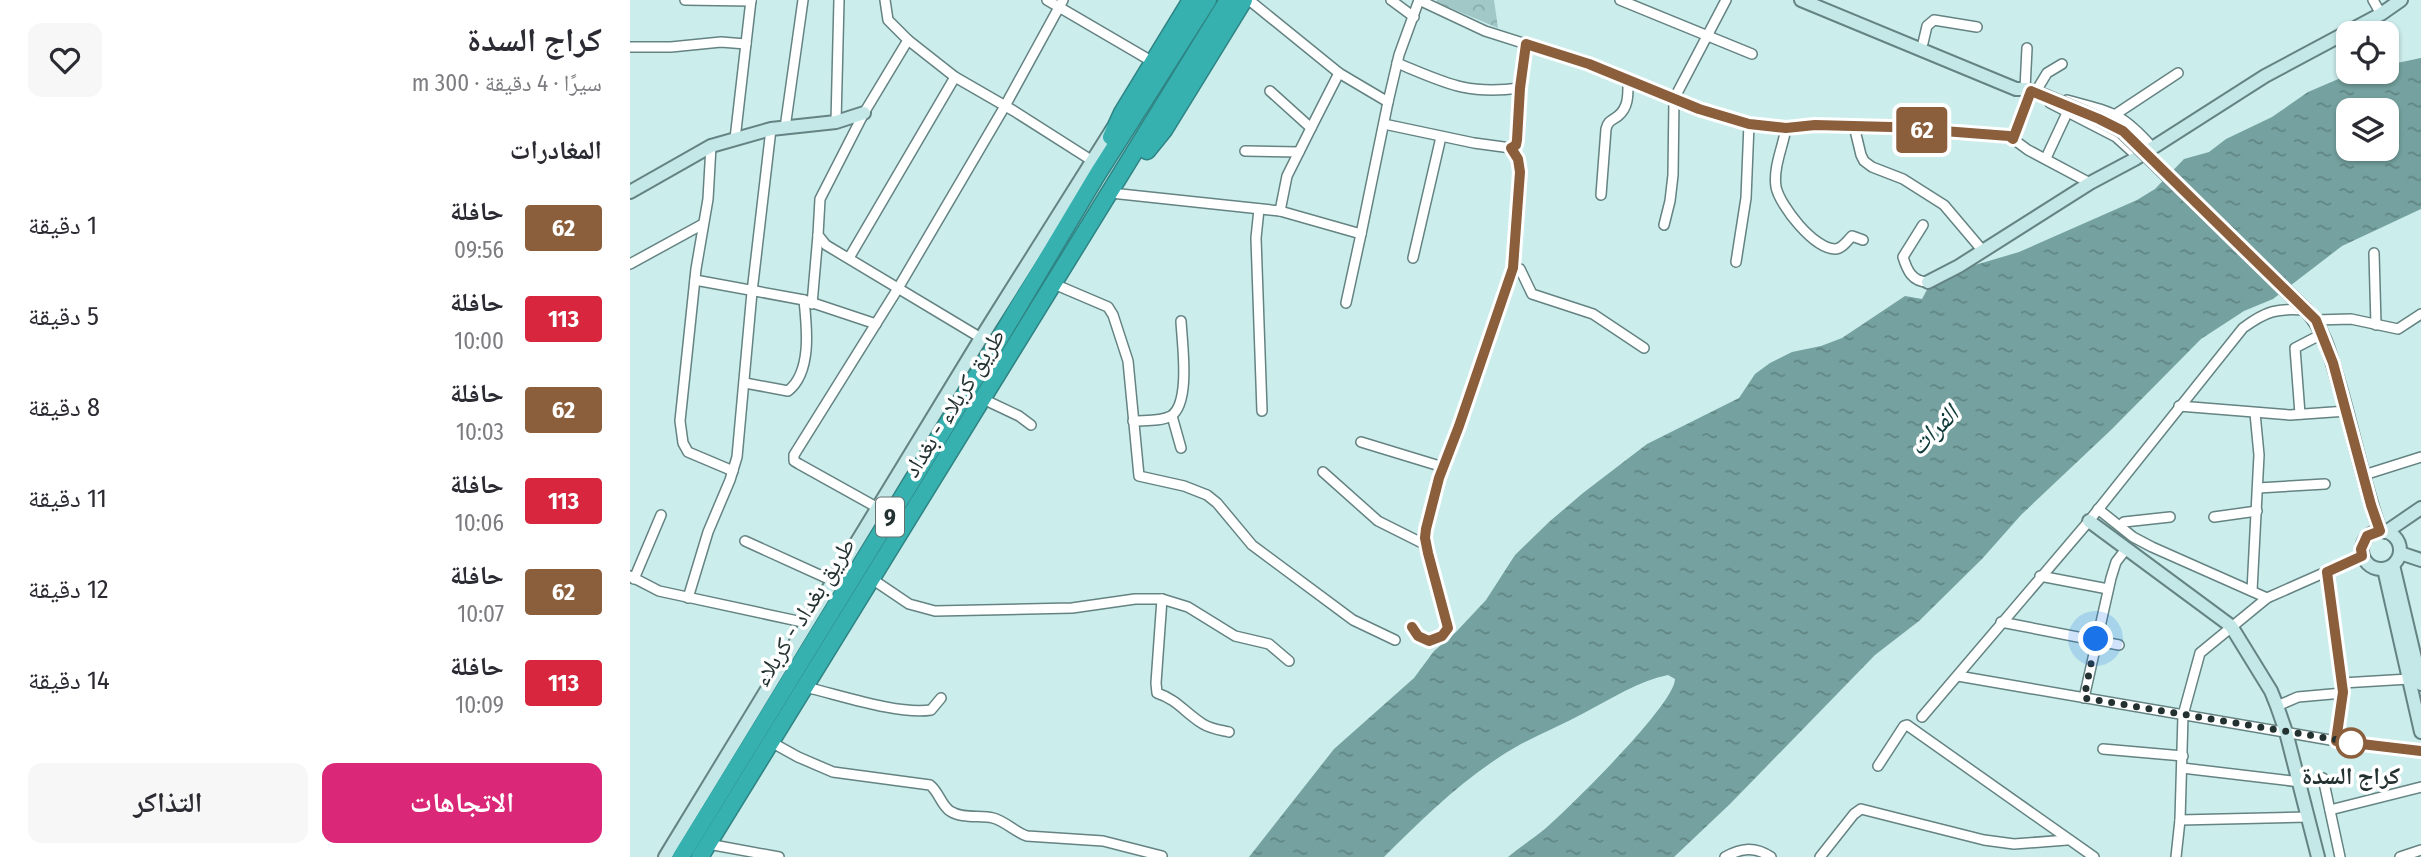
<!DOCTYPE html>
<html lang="ar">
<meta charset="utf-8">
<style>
:root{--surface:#fff;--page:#f7f7f7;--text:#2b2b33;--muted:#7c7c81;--accent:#db2777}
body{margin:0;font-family:"Fira Sans Condensed","Noto Naskh Arabic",sans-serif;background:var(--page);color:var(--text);direction:rtl;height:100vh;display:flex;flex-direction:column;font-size:26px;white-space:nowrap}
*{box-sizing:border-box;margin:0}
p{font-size:23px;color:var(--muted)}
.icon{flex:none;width:38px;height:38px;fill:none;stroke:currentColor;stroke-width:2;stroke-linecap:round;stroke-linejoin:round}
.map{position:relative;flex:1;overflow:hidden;direction:ltr}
.panel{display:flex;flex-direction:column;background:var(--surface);width:630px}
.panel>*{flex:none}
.badge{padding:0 14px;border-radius:5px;font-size:24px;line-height:46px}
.controls{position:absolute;left:1706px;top:21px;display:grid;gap:14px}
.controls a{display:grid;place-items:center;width:63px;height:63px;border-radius:14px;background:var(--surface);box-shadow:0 2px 5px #0004;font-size:35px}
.you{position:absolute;width:35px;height:35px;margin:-18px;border:5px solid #fff;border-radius:50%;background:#1a73e8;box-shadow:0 0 0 10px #1a73e833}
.map>.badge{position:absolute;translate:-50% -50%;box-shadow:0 0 0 4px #fff}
h2{padding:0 28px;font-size:26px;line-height:63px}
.round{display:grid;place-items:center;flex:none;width:74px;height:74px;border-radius:14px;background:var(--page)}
.summary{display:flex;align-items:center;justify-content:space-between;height:119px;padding:0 28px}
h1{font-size:33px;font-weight:700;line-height:52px}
.action{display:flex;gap:14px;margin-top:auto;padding:14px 28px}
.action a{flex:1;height:80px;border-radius:14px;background:var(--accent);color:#fff;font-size:28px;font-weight:700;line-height:80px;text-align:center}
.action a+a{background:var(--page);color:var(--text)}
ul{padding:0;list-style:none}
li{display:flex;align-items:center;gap:21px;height:91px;padding:0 28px}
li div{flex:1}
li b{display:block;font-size:26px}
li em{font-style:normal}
li .badge{min-width:77px;font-weight:700;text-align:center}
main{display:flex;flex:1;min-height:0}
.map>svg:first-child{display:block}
</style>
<main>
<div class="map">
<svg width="1791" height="857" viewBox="0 0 1791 857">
<defs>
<pattern id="forest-crowns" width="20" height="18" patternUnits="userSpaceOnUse" patternTransform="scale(1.75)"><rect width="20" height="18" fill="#a1c8c6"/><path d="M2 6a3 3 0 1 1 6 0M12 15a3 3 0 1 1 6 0" fill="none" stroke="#8aacaa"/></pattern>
<pattern id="water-ripples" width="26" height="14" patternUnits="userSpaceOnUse" patternTransform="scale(1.75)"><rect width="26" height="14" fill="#75a2a0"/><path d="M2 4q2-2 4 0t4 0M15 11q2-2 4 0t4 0" fill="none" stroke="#608583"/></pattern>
</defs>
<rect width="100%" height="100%" fill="#cbedec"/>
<path fill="url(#forest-crowns)" d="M807 0H864L868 28 806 2Z"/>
<path fill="url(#water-ripples)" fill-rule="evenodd" d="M1791 58V209L1712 246 1643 299 1614 311 1571 339 1482 429 1391 515 1352 559 1289 621 1245 655 1100 804 1044 857H878C890 847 904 838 916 828 940 807 1045 704 1045 679L1038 675C1008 681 981 699 954 713 934 724 912 733 891 744 839 773 796 815 754 857H619L704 749 784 678 804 651 826 632 856 600 885 555 919 522 953 493 1017 444 1109 398 1125 374 1140 363 1162 352 1191 346 1212 338 1275 296 1292 299 1299 286 1335 268 1389 252 1507 200 1525 189 1554 159 1579 152 1596 139 1642 117 1678 92 1713 77 1730 72H1757V65ZM1718 110H1757V149H1718Z"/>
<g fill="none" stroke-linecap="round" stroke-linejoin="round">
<defs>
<g id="street">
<path d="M55 0 121 1"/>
<path d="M255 0 258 20 278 40 234 113 190 199 188 235 196 245 351 338"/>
<path d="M417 0 523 62"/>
<path d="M619 0 709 73 758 102"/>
<path d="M761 0 784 17"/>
<path d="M789 0 855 31 959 64 1101 120 1156 128 1185 125 1261 127 1379 136 1398 150 1460 183"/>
<path d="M990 0 1122 54"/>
<path d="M1743 0 1751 14"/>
<path d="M278 40 325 77 384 111 461 160"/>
<path d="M1293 43 1297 26 1304 20 1347 27"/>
<path d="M0 47H41L91 42 116 44"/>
<path d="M767 63C816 83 835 95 890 88"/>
<path d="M1395 89 1397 48"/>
<path d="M640 91 681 128 657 176 650 211"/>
<path d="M1405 93 1417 73 1432 64"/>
<path d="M1437 100C1481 112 1491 112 1522 147"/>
<path d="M1420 103 1486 137 1508 157"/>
<path d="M1486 114 1548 73"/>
<path d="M206 122 209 0"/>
<path d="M754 124 844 143 881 148 885 145 887 140 890 88 896 44"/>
<path d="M1224 126 1231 155 1234 161 1242 167 1273 179 1314 205 1353 251"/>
<path d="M155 128 173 0"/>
<path d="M681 128 709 73"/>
<path d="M1156 128C1153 147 1143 167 1146 187 1150 206 1184 249 1205 249 1212 249 1217 241 1222 236L1233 240"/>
<path d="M105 139 121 0"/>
<path d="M1383 139 1401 91"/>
<path d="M81 146 78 199 66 269 50 421 53 443 58 452 103 471"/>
<path d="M615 151 669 152"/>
<path d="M1416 158 1437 113"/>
<path d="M481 193 650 211 731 234 716 303"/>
<path d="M971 195 976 129C978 121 981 121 988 116 999 107 998 94 998 81"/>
<path d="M629 209 626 238 632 411"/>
<path d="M1034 225 1040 201 1043 175 1044 99 1096 0"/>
<path d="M1293 225 1273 257C1277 270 1282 282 1298 282"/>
<path d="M731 234 758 102 769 55 789 0"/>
<path d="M1744 253 1746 325"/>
<path d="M219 258 325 77"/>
<path d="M783 258 811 137"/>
<path d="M1106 262 1116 198 1119 124"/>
<path d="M0 264 73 224"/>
<path d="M883 268 890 269 902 294 963 314 1014 348"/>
<path d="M65 280 174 300 246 324"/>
<path d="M424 284 478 307 483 315 498 361 509 476 554 486 577 495 587 503 622 545 723 620 765 640"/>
<path d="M182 304 188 235"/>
<path d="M1686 320 1721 319 1768 329 1791 314"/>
<path d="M115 383 158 391C182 372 177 328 174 300"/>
<path d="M353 399 389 416 401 425"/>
<path d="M1549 406 1660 415 1717 411"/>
<path d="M1670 414 1665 348 1692 334"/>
<path d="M542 416 551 448"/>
<path d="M503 421C514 420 530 422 541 416 561 403 552 343 551 321"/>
<path d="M731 442 813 467"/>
<path d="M693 472 748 521 796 545"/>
<path d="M1734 475 1791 457"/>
<path d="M1628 488 1695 484"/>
<path d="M248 508 169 464 164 461V455L267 290 375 106 433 0"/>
<path d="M1468 509 1503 537 1522 547 1637 598"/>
<path d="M1584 517 1627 511"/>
<path d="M1490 526 1494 522 1540 517"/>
<path d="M115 541 203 581"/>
<path d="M1697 572 1713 693 1706 741"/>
<path d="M0 576 29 591 177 623"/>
<path d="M1410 576 1478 589"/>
<path d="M4 579 31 515"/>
<path d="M242 579 279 604 305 611 442 608 505 599H532L558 607 605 636 639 644 659 661"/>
<path d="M1622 591 1629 455 1625 413"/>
<path d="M58 598 78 532 100 480 107 457 122 292 141 129"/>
<path d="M532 599 526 683 527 693C548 700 555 713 573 724 581 729 590 730 599 732"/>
<path d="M1371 622 1489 645"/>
<path d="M782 627 788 636 799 641 812 636 818 628 798 553 796 529 809 478 829 426 883 268 890 172 888 159 881 148"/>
<path d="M1328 676 1706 741 1791 751"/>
<path d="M1712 683 1779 679"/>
<path d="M175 687C210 695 268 715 301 710L311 698"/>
<path d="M1454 698 1481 578 1486 562 1496 549"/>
<path d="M1647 706 1668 697 1713 693"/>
<path d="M1292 717 1459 521 1613 328C1636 311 1647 308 1675 310"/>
<path d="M141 742 168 757 203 772 300 785C309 792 311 805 320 811 332 819 350 815 363 818 375 821 385 832 397 836L473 841 532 856"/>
<path d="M1473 749 1553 756"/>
<path d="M1248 766 1274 726 1277 725 1464 857"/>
<path d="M1552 768 1670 782"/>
<path d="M1693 778 1710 857"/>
<path d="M1700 810 1791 787"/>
<path d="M1550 820 1678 817"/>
<path d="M78 844 149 857"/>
<path d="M1095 857C1111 848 1125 846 1141 857"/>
<path d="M1190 857 1224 814 1231 809 1354 840 1384 844 1437 840"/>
<path d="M1546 857 1550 820 1553 715 1570 653 1637 598 1732 556"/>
<path d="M1770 857 1791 850"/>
</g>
<g id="secondary">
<path d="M1171 0 1386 89H1395L1415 96"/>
<path d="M0 192 81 146 141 129 206 122 234 113"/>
<path d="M1298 282 1329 266 1460 183 1505 159 1635 76 1751 14 1771 0"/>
<path d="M1676 310C1695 330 1701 358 1709 384 1723 432 1733 483 1750 531"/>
<path d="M1459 521 1601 626 1641 691 1647 706 1656 732 1688 857"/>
<circle cx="1751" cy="550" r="19"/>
<path d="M1756 532 1791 508"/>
<path d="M1770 553 1791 560"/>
<path d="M1763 565 1791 684"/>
<path d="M1754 569 1791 732"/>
<path d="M35 857 351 338 483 128"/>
</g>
<g id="highway">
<path d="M481 137 492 113 561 0"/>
<path d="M517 151 534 130 614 0"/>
<path d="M51 857 365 346 467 175 578 0"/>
<path d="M70 857 598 0"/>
</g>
</defs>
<use href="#street" stroke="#648382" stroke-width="12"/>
<use href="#secondary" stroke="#648382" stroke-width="16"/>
<use href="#highway" stroke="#2f8483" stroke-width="19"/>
<use href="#street" stroke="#fff" stroke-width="9"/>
<use href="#secondary" stroke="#c3e8e7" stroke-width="12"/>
<use href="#highway" stroke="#36b1b0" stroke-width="16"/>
<defs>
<path id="secondary-bridge" d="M1415 96 1469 119 1492 131 1676 310"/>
</defs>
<use href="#secondary-bridge" stroke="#648382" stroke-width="16" stroke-linecap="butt"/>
<use href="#secondary-bridge" stroke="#c3e8e7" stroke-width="12"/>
</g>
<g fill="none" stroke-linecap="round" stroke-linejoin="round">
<defs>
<path id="line" d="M782 627 788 636 799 641 812 636 818 628 798 553 795 538 796 529 809 478 829 426 883 268 890 172 888 159 881 148 886 145 887 140 890 88 896 44 959 64 1069 109 1119 124 1156 128 1185 125 1261 127 1379 136 1383 139 1401 91 1469 119 1493 131 1686 320 1703 363 1741 505 1750 531 1737 536 1731 549 1732 556 1697 572 1713 692 1706 741 1791 751"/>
</defs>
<use href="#line" stroke="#fff" stroke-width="16"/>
<use href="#line" stroke="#8b5e3c" stroke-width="10"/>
<path stroke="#233130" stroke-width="7" stroke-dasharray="0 12.6" d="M1466 639 1454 698 1727 743H1721"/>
</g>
<circle fill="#fff" stroke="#8b5e3c" stroke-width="3.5" cx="1721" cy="743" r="14"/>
<g text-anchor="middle" stroke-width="7" stroke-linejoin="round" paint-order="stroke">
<rect fill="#fff" stroke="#656f6e" stroke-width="2" x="246" y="497.5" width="28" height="39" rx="5"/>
<g font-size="23" font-weight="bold" fill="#233130">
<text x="260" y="525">9</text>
</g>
<g font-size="24" fill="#233130" stroke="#fff">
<text transform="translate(324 403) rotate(-58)" y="8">طريق كربلاء - بغداد</text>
<text transform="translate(174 612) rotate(-58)" y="8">طريق بغداد - كربلاء</text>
</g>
<g font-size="24" font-weight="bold" fill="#233130" stroke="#fff">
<text x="1721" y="784">كراج السدة</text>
</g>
<g font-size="26" font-style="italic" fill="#0d3a39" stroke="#fff">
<text transform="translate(1303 430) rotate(-45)" y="9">الفرات</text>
</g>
</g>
</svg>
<div class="controls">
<a><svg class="icon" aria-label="locate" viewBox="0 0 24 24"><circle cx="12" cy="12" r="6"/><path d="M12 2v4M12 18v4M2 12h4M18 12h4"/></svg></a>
<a><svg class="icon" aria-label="layers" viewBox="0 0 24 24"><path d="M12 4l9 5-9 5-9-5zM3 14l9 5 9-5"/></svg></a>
</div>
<div class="you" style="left:1466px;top:639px"></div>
<b class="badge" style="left:1292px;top:130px;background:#8b5e3c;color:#fff">62</b>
</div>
<section class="panel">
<div class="summary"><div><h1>كراج السدة</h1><p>سيرًا · 4 دقيقة · 300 m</p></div><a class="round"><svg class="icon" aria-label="heart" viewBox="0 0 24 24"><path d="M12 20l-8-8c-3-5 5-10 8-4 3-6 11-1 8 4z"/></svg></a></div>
<h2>المغادرات</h2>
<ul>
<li><span class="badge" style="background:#8b5e3c;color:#fff">62</span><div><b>حافلة</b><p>09:56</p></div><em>1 دقيقة</em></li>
<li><span class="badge" style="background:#d7263d;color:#fff">113</span><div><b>حافلة</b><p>10:00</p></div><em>5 دقيقة</em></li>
<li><span class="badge" style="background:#8b5e3c;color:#fff">62</span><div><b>حافلة</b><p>10:03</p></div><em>8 دقيقة</em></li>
<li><span class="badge" style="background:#d7263d;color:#fff">113</span><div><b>حافلة</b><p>10:06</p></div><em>11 دقيقة</em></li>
<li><span class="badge" style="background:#8b5e3c;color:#fff">62</span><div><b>حافلة</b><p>10:07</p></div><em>12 دقيقة</em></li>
<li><span class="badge" style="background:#d7263d;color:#fff">113</span><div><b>حافلة</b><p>10:09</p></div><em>14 دقيقة</em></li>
</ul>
<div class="action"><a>الاتجاهات</a><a>التذاكر</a></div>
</section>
</main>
